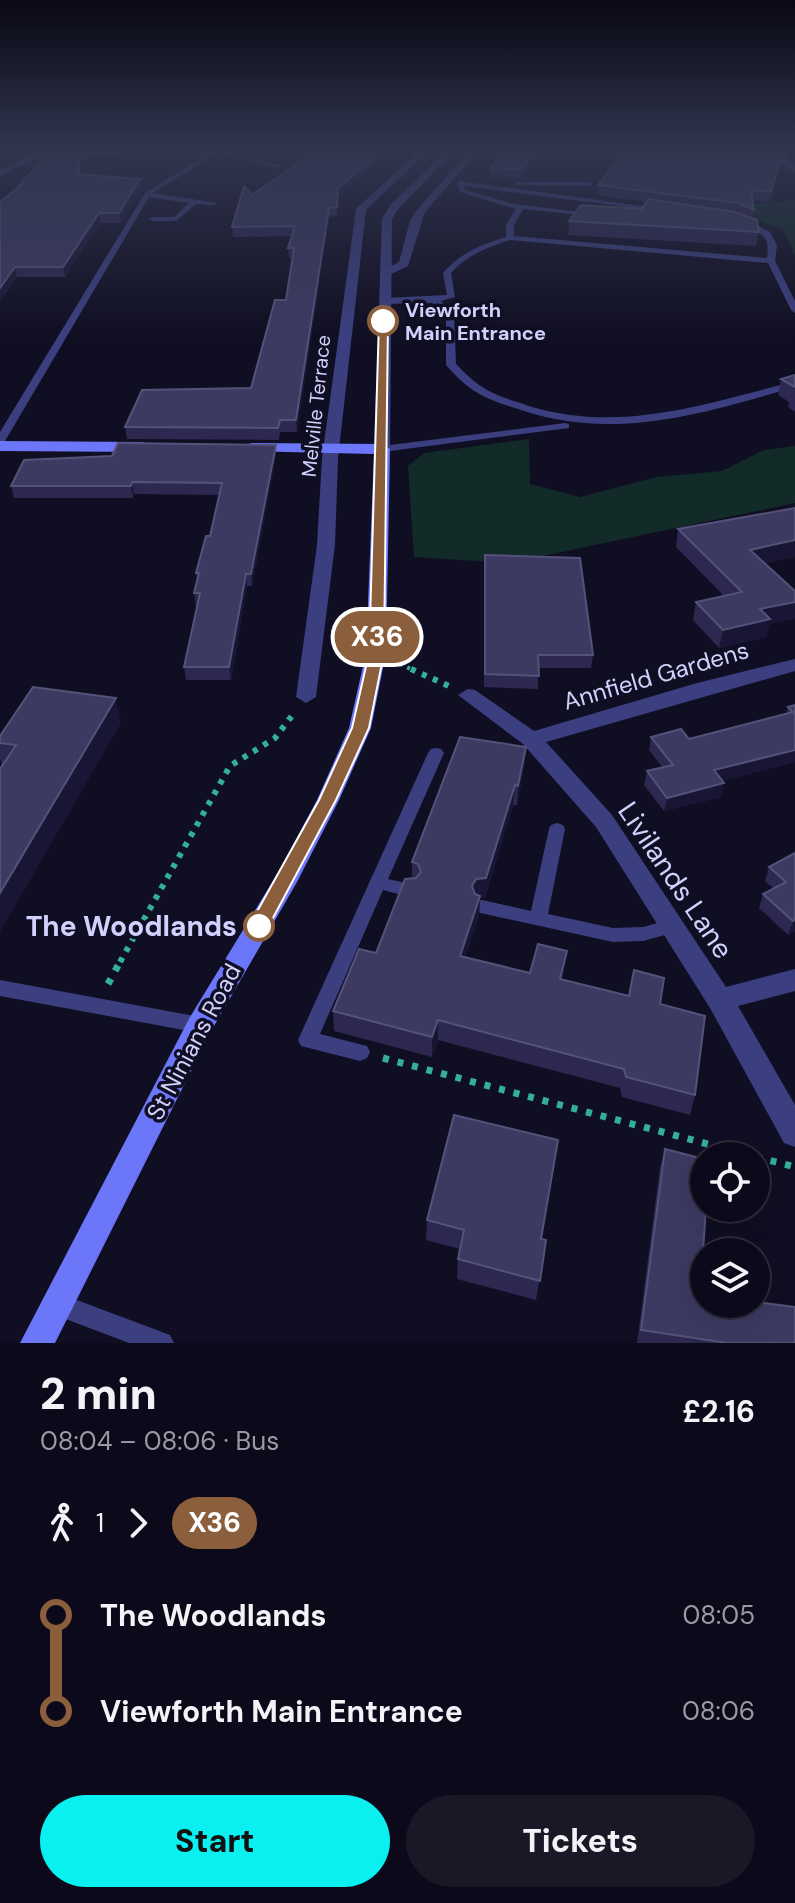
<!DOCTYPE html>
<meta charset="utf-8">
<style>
:root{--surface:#0c0a1a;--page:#1a1827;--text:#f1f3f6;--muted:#9a9aa2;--line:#2c2b39;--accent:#0aeff0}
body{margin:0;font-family:"DM Sans",sans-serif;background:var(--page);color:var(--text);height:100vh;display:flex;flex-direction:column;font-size:30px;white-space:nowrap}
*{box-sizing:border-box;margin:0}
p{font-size:26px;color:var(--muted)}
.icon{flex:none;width:44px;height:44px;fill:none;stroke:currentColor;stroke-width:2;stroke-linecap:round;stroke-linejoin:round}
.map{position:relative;height:1343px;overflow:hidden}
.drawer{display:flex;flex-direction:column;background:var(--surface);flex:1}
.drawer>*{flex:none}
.badge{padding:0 16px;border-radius:26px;font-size:28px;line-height:52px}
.buttons{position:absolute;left:690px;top:1142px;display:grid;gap:16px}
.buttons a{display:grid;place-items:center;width:80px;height:80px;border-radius:50%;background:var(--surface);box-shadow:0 8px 32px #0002,0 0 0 2px var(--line);font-size:40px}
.map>.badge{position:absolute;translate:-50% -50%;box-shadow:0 0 0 4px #fff}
.legs{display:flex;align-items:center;gap:12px;height:88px;padding:0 40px;font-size:26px}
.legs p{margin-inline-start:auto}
.head{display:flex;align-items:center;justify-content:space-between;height:136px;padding:0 40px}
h1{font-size:44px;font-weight:800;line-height:60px}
.cta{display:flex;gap:16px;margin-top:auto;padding:16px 40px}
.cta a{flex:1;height:92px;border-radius:48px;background:var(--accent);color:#111;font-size:32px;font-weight:800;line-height:92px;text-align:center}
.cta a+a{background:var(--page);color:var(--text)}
ul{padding:0 40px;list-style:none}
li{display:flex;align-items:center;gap:28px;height:96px;font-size:30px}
li i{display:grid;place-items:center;width:12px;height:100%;margin:0 10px;background:currentColor}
li i::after{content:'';width:20px;height:20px;margin:-10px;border:6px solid;border-radius:50%;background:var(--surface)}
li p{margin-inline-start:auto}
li:first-child i{background:linear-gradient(#0000 50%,currentColor 0)}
li:last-child i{background:linear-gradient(currentColor 50%,#0000 0)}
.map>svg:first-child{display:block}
</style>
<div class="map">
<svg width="795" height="1343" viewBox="0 0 795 1343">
<rect width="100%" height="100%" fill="#100e22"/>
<g fill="#122b28">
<path d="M795 200V256L783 230 717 206Z"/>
<path d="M529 439 530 484 580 497 657 477 722 471 764 450 795 446V503L509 563 414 557 408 466 424 453Z"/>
</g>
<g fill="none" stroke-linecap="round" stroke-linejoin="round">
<path stroke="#33af9b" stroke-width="4" stroke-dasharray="3 5" stroke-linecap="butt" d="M400 664 415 671"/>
<g stroke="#33af9b" stroke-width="6" stroke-dasharray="5 7" stroke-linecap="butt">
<path d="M411 669 449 686"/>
<path d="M120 962 230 766 275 738 294 713"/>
</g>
<g stroke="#33af9b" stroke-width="7" stroke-dasharray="6 9" stroke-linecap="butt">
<path d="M108 984 121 960"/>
<path d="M383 1058 753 1156"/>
<path d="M756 1157 795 1167"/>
</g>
<g fill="#3b3f7f" fill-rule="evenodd">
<path d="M215 149H222L221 151 282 166 279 168 217 153 153 193 218 203 214 205 196 204 176 221H153L149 219 153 217H174L189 203 149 197 5 441 0 444V432L145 193Z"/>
<path d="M460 181 663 209 659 211 464 186 465 190 514 204 596 214 592 216 523 209 514 225V236L767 258C771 232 758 234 739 222L746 220 770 232 777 245 775 261 795 301V313L791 310 768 263 510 240C488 247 467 255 451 273L455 297 441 301 454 314 456 364C481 391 495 395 529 406 620 434 707 404 795 381V387C704 413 618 441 524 411 487 399 472 395 446 365V315L432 303 384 304 380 301 384 298 447 295 443 273C460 253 482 244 506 237V225L516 209 460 192 457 183Z"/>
<path d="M516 182H589L592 184 589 186 514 185Z"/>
<path d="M565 423 569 424V428L382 452 377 449 382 446Z"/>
<path d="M436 748 441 749 444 753 388 879 415 885 418 890 415 895 409 897 383 890 320 1034 367 1046 370 1052 367 1058 360 1061 301 1046 298 1040 428 753 431 749Z"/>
<path d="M557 823 563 825 565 829 548 914 613 928 643 927 673 919 679 921 682 926 679 931 643 941 613 942 476 912 473 907 476 902 482 900 531 911 549 829 551 825Z"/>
<path d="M0 980 200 1017 207 1019 210 1025 207 1031 200 1033 0 996Z"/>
<path d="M58 1293 170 1335 174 1343H129L50 1313 46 1305 50 1297Z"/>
</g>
<g fill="#3b3f7f" fill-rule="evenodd">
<path d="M43 149H54L0 176V169Z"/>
<path d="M421 149H430L366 210 338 458 335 545 316 697 306 703 296 697 317 545 322 458 356 209Z"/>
<path d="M471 149H480L425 212 408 266 389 275H381V271L399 262 410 221 416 211Z"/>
<path d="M780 149H788L787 158 795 165V173L777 159Z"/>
<path d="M795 659V671L546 742 612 815 726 987 795 969V991L738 1006 795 1105V1147L784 1143 710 1008 596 827 523 744 458 695 468 689 475 690 534 731 697 683Z"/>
</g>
<path fill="#3b3f7f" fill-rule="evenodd" d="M448 149H457L399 208 392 219 390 449 382 454 374 449 382 219 391 204Z"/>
<g fill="#6c76f9" fill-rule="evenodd">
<path d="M0 441 143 442 151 447 143 452 0 451Z"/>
<path d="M251 443 382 444 390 449 386 653 371 728 339 800 297 882 210 1033 55 1343H20L190 1017 279 871 317 800 349 728 366 653 374 454 246 451 243 448Z"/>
</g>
</g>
<g fill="#2c284f">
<path d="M53 149 208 150 202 154 81 165V174L141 188 121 223H100L65 277H17L0 302V202L16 189Z"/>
<path d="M318 149H395L338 197 337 216 329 217 297 432H280L279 440 127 439 125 427 251 388 286 300 292 258H289L288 248 292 236 233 237 232 227 252 195Z"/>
<path d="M506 149H707L706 151 781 157 770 202 753 201 754 210 753 219 759 232 756 246 568 235 569 221 642 209 646 202 597 195 598 185 621 156 565 152 563 156 540 154 521 179 490 177V168Z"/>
<path d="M795 375V412L788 407 789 402 778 395 781 379Z"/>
<path d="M276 445V456L252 586H247L231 680H186L184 667 198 606H196L194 593 197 582 196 573 210 536 219 495 134 494 133 498H14L11 486 112 456Z"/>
<path d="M795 508V557L765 563 769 624 766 637 719 648 693 620 696 602 724 596 676 547 678 529Z"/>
<path d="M484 567 593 655 591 668H538V689L484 687Z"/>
<path d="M795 705V762L722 781 721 797 664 811 644 785 647 771 662 767 649 750 651 737 689 739 786 714 788 707Z"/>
<path d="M121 723 2 766 0 758V736Z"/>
<path d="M526 747 524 766 517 805H513L485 898H480L479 916 465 957 530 973 564 971 562 980 660 1004 695 1095 690 1115 622 1097 620 1088 438 1040 432 1057 334 1031 333 1011 376 953 412 879V862Z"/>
<path d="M795 853V931L788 935 759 908 763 894 773 888 765 881 769 867Z"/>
<path d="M665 1149 700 1294 795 1343H637L660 1167Z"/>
<path d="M427 1220 546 1240 536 1300 457 1279 458 1259 460 1249 426 1240Z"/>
</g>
<g fill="#191635">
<path d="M162 149H207L208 150 202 154 81 165V183L79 157Z"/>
<path d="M385 149H395L338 197 337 216 338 188Z"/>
<path d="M537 149H540V154L521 179 522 169Z"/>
<path d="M140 179 141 188 121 223 119 213Z"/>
<path d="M329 208V217L297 432 296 420Z"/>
<path d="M99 213 100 223 65 277 63 267Z"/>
<path d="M15 267 17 277 0 302V288Z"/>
<path d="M276 445V456L252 586 251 574Z"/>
<path d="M132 482 134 494 133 498 131 486Z"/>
<path d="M795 540V557L747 568 750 550Z"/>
<path d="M246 574 247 586 231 680 229 667Z"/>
<path d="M795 602V619L769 624 766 637 719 648 723 630 760 609Z"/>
<path d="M116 698 121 723 0 932V893Z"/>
<path d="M526 747 524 766 517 805 518 786Z"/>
<path d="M795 750V762L711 784 714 770Z"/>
<path d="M724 783 721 797 664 811 667 798Z"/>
<path d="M515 785 513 805 485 898H480L479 916 459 976 460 956 475 899 472 886Z"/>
<path d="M795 919V931L788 935 793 921Z"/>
<path d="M567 951 564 971 558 999 560 979Z"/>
<path d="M438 1020V1040L432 1057V1037Z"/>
</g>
<g fill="#3d3a62" stroke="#55527a" stroke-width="2">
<path d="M53 149H162L79 157V174L140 179 119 213H99L63 267H15L0 288V202L16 189Z"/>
<path d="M318 149H385L338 188 337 207 329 208 296 420H280L278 428 125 427 142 390 251 388 275 300H286L294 248H288L295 226 232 227 244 186 252 195Z"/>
<path d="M506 149H537L522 169 490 168Z"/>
<path d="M626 149H703L702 151 781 157 771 192 751 190 754 210 739 203 598 185Z"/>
<path d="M648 199 735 212 757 220 759 232 569 221 581 205 642 209Z"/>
<path d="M795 375V387L781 379Z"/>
<path d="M118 443 276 445 251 574H246L229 667H184L200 593H194L199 573H196L206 536H210L222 483 132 482 131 486H11L24 460 112 456Z"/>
<path d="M795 508V540L750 550 795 591V602L760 609 770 619 723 630 696 602 742 592 678 529Z"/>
<path d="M485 555 580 558 593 655H538L539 676 485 674Z"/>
<path d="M33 687 116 698 0 893V769L16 745 0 743V736Z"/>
<path d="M795 705V750L714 770 724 783 667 798 647 771 673 765 651 737 681 729 689 739 793 712 788 707Z"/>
<path d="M460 737 526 747 518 786 515 785 486 878 476 879 472 886 475 894 480 896 460 956 530 973 538 944 567 951 560 979 629 996 634 970 664 978 660 1004 705 1016 695 1095 626 1077 624 1069 438 1020 432 1037 333 1011 359 949 376 953 405 879 416 878 421 872 418 864 412 862Z"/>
<path d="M795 853V919L793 921 763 894 786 882 769 867Z"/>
<path d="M454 1115 558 1140 541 1239 546 1240 540 1281 458 1259 464 1230 427 1220Z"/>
<path d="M665 1149 704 1159V1208H706L700 1294H704V1304H756V1302L795 1307V1343H727L641 1330Z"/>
</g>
<linearGradient id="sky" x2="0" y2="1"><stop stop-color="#090813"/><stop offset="0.44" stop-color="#31364f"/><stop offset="1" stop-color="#31364f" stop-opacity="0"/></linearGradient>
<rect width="795" height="337" fill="url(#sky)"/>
<path fill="#8b5e3c" stroke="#fff" stroke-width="2" d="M383 318 388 321 384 653 369 728 336 800 266 931H252L249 926 319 800 352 728 369 653 379 321Z"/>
<g fill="#fff" stroke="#8b5e3c" stroke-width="4">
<circle cx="383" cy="321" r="14"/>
<circle cx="259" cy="926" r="14"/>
</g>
<g text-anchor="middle" stroke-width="7" stroke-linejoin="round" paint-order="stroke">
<g font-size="20" font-weight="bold" fill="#d2d1fd" stroke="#100e22" text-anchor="start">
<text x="405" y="317">Viewforth<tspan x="405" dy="23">Main Entrance</tspan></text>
</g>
<g font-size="20" fill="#d2d1fd" stroke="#100e22">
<text transform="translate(316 406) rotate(-84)" y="7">Melville Terrace</text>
</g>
<g font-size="24" fill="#d2d1fd" stroke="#100e22">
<text transform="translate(656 676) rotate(-16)" y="8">Annfield Gardens</text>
<text transform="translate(194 1042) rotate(-62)" y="8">St Ninians Road</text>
</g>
<g font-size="28" fill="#d2d1fd" stroke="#100e22">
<text transform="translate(676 880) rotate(56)" y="10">Livilands Lane</text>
</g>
<g font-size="28" font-weight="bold" fill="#d2d1fd" stroke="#100e22" text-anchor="end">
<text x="237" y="936">The Woodlands</text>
</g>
</g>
</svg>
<div class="buttons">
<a><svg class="icon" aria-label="locate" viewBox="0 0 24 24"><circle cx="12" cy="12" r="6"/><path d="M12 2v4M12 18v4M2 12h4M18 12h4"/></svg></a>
<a><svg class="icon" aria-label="layers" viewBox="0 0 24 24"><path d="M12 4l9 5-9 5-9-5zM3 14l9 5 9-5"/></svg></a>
</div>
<b class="badge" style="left:377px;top:637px;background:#8b5e3c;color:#fff">X36</b>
</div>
<section class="drawer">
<div class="head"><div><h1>2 min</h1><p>08:04 – 08:06 · Bus</p></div><b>£2.16</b></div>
<div class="legs"><svg class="icon" aria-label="walk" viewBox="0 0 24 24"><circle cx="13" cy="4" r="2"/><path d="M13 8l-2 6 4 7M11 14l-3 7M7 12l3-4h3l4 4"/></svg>1<svg class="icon" aria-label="forward" viewBox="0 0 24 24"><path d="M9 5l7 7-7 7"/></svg><b class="badge" style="background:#8b5e3c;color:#fff">X36</b></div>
<ul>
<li><i style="color:#8b5e3c"></i><b>The Woodlands</b><p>08:05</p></li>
<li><i style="color:#8b5e3c"></i><b>Viewforth Main Entrance</b><p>08:06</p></li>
</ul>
<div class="cta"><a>Start</a><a>Tickets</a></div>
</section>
